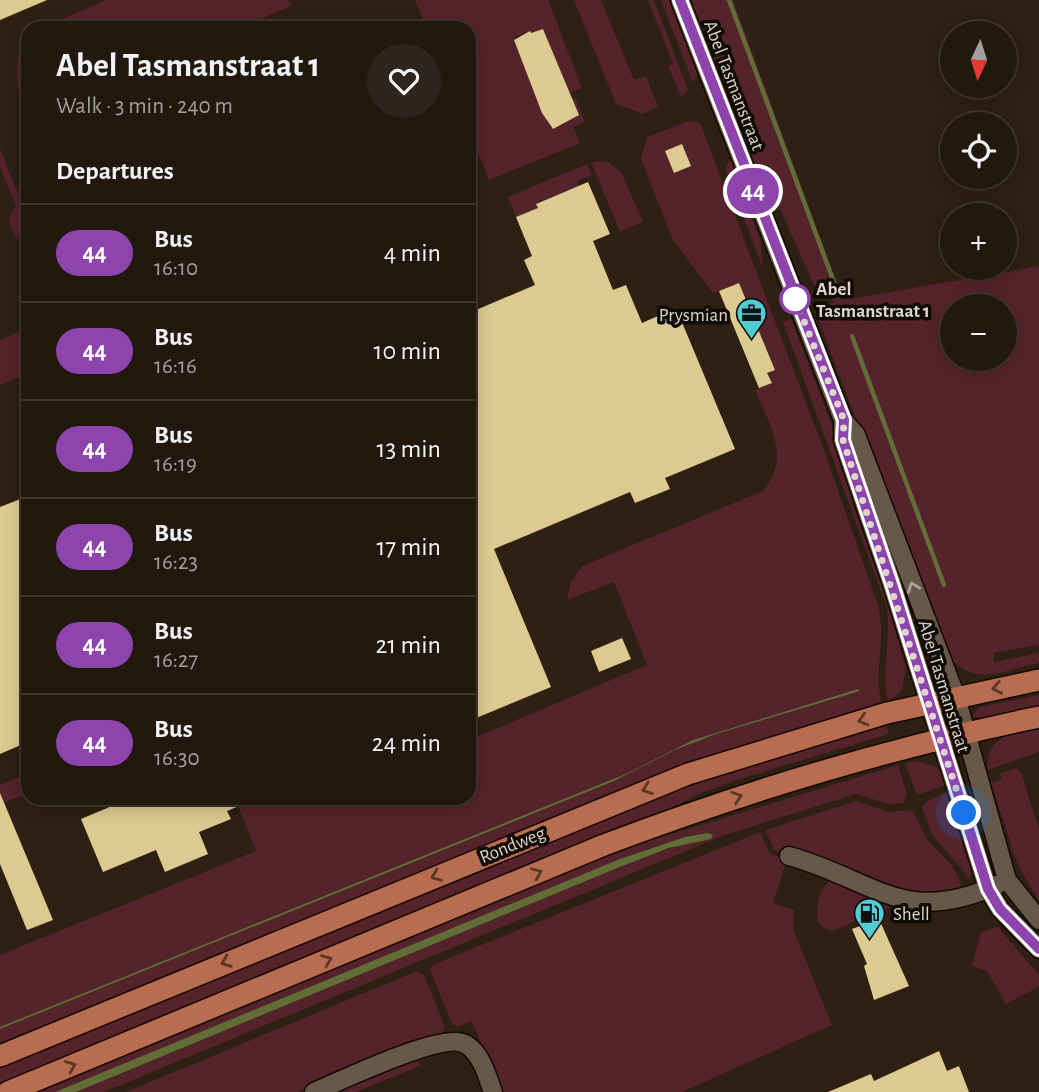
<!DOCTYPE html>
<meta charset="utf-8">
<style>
:root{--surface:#22180e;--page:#2e251c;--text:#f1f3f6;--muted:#a2a09e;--line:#3f372e}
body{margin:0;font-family:"Alegreya Sans",sans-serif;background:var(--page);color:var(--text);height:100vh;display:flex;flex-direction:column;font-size:26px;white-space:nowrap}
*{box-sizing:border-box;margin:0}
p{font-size:23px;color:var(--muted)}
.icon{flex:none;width:38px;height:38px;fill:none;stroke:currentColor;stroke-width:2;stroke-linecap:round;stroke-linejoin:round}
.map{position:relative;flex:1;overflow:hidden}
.sheet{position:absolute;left:21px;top:21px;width:455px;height:784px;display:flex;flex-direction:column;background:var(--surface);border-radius:21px;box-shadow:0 4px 18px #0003,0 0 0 2px var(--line)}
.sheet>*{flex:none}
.badge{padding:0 14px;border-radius:23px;font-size:24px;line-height:46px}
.needle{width:46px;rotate:184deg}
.buttons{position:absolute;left:940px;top:21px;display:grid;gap:14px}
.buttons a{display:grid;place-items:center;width:77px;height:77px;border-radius:50%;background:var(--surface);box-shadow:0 4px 18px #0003,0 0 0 2px var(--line);font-size:35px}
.you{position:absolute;width:35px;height:35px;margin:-18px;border:5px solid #fff;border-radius:50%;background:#1a73e8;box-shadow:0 0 0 10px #1a73e833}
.map>.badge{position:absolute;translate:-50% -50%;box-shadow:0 0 0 4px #fff}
h2{padding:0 35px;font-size:26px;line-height:63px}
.round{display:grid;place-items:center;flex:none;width:74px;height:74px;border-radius:37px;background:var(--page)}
.summary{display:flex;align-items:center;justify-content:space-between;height:119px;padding:0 35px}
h1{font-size:33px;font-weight:700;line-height:52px}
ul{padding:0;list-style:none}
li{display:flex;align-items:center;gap:21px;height:98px;padding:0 35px;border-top:2px solid var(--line)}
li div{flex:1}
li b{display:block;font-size:26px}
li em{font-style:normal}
li .badge{min-width:77px;font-weight:700;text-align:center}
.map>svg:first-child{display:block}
</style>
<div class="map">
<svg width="1039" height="1092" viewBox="0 0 1039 1092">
<rect width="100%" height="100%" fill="#2e2012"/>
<g fill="#55232b" fill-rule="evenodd">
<path d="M107 0H288L291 6 240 28H40Z"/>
<path d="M415 0H548L582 88 570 93 543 29 531 33 530 31 515 37 514 41 550 127 554 129 579 115 572 99 575 97 585 122 573 127 580 143 489 180 469 130V28H427Z"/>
<path d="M574 0H601L634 80 646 76 658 107 643 114 616 104Z"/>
<path d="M648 0H654L688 90 681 97 668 66 673 63Z"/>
<path d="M661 0H671L698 72 693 83Z"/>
<path d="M689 0H733L843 300 1039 266V645L994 653V662L1039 653V663C997 672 971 690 943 648L818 319 816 305 833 303 832 293 818 294 777 202 767 206ZM952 306H1004V359H952Z"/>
<path d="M28 33V118C15 87 13 67 24 35Z"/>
<path d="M689 121 700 123 825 453 878 605C887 640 873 669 882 706L795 729 564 813 0 1046V1029L614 781 675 750 716 734 860 691 858 689 693 740 628 773 0 1027V955L256 851 235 798H320L322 801 330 798H469V740L647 665 614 582 567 600 571 582 582 566 763 491C791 458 770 425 755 390L771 383 767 373 775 369 739 283 713 293 673 240 641 159 647 137Z"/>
<path d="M0 149 28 218V237L22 239 15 236C9 224 6 217 16 206L0 167Z"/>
<path d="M730 159 760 238 763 269 725 168Z"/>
<path d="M606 161 621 172 643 222 620 232 591 162Z"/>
<path d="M587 164 592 175 577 181 579 186 536 203 538 208 516 217 508 197Z"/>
<path d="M791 319 833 428 853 506 885 594 906 669 902 690 888 703C880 670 893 639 886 605L783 322Z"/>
<path d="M28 328V373L0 385V340Z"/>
<path d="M1039 695V707L985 718 972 716 980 707Z"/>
<path d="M886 722 889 734 743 778 701 793 656 815 0 1086V1066L603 816 720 772Z"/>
<path d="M1039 725V752L988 770C985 736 1013 732 1039 725Z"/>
<path d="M917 761 937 767 949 784 917 795 905 763Z"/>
<path d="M898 765 907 794 904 803 889 804 856 794 722 836 104 1092H76L615 869 711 833 648 849 55 1092H34L437 923 632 846Z"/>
<path d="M1016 768 1021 772 1039 829V901L1017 863 991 783 1002 780 1000 773Z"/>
<path d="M28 774V793L0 804V785Z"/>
<path d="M952 790 974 867 969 878 932 834 922 808 927 801Z"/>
<path d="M856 801 889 812 912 810 928 841 952 866 961 882 960 888C926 914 814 860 774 850L765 830Z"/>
<path d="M760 832 770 854 787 859 773 903 794 910 793 929 832 1025 682 1092H501L472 1021 457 1027 452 1023 430 970 432 965Z"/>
<path d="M830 881H837L890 908 875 915 870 905 855 912 858 919C850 922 844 929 833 930 807 932 817 890 830 881Z"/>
<path d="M998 927 1039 975V987L1006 1004 987 971 972 966 981 932Z"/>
<path d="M417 971 424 975 445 1027 442 1033 298 1092H126Z"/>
<path d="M415 1061 422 1065 356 1092H338Z"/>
</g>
<g fill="#626d38">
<path d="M858 689 860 691 716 734 675 750 614 781 0 1029V1027L628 773 693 740Z"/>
<path d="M708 833 713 835 711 839 669 848 615 869 76 1092H55L620 859 685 837Z"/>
</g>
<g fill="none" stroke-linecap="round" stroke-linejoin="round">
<g stroke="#626d38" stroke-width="4.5">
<path d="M729 0 835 285"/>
<path d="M852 336 944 585"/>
</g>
</g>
<g fill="#dcca90">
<path d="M0 0H47L0 20Z"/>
<path d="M543 29 579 115 553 129 542 113 514 40 530 31 531 33Z"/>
<path d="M682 144 691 166 674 173 665 151Z"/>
<path d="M588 182 610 234 593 241 613 290 626 285 642 323 676 308 735 449 665 478 670 489 635 503 630 492 494 549 551 687 469 721V313L535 285 524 260 532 256 516 217 538 208 536 204Z"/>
<path d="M739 283 775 370 767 373 772 383 759 388 719 291Z"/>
<path d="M28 496V742L0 754V507Z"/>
<path d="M622 638 631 659 599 672 591 651Z"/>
<path d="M0 793 53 920 27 930 0 864Z"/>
<path d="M131 798H258L227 811 231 819 199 832 208 854 165 872 156 850 103 872 81 819Z"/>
<path d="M879 919 909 986 874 1000 864 966 867 964 852 929Z"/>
<path d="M939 1051 947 1071 959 1066 969 1092H828L871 1074 874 1081Z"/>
</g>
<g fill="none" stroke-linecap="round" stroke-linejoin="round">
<defs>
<g id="minor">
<path d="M680 0 843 420 856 435 956 697 1007 880 1039 920"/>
<path d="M843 420V440L892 584 988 889 1000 909 1039 949"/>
<path d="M789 856C875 880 903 927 997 885"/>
<path d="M314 1092C341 1081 446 1029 467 1045 482 1055 487 1076 493 1092"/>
</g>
<g id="major">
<path d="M0 1056 688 774 887 713 1039 680"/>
<path d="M8 1092 604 845C746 791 889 748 1039 717"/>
</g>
</defs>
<use href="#minor" stroke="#150901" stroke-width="21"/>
<use href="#major" stroke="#150901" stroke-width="24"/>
<use href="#minor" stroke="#685849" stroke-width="18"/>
<use href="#major" stroke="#b86c50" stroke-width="21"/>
</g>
<defs><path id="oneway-chevron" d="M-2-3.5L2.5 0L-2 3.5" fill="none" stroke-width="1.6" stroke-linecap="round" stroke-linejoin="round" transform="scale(1.75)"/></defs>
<use stroke="#afa398" href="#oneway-chevron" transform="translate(913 587) rotate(-110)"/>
<g stroke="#5c3727">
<use href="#oneway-chevron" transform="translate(997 688) rotate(169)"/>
<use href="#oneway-chevron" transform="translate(863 720) rotate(164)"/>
<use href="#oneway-chevron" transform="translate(647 789) rotate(160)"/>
<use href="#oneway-chevron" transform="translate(737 797) rotate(-18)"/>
<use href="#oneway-chevron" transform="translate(537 873) rotate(-23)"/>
<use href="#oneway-chevron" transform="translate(436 876) rotate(158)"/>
<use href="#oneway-chevron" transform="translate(327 960) rotate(-22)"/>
<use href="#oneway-chevron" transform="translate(226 962) rotate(158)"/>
<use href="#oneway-chevron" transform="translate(71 1066) rotate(-22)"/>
</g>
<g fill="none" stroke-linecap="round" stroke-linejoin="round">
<defs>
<path id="line" d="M680 0 844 420 843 440 892 584 988 889 1000 909 1039 949"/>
</defs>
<use href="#line" stroke="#fff" stroke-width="16"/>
<use href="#line" stroke="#8e44ad" stroke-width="10"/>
<path stroke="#ded5cc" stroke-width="7" stroke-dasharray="0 12.6" d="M795 299 844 420 843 440 964 813"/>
</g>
<defs>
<symbol id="office-pin" viewBox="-11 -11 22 30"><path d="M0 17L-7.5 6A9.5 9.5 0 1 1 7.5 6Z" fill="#51ccd2" stroke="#110b06"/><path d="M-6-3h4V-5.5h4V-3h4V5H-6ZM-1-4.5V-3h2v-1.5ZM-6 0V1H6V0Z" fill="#111"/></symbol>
<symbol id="fuel-pin" viewBox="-11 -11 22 30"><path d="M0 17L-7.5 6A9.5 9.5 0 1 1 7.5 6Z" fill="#51ccd2" stroke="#110b06"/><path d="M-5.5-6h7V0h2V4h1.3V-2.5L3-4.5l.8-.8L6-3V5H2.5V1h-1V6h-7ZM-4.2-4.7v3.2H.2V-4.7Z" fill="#111"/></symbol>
</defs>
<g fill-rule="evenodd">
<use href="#office-pin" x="734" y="296" width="35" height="47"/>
<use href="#fuel-pin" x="852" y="896" width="35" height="47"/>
</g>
<circle fill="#fff" stroke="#8e44ad" stroke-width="3.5" cx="795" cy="299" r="14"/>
<g text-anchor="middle" stroke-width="7" stroke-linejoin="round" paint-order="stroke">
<g font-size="19" fill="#ded5cc" stroke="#110b06">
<text transform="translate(735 85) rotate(69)" y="7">Abel Tasmanstraat</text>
<text transform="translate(945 686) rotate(73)" y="7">Abel Tasmanstraat</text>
<text transform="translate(512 844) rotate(-22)" y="7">Rondweg</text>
</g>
<g font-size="19" font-weight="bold" fill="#ded5cc" stroke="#110b06" text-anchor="start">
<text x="816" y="295">Abel<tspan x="816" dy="22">Tasmanstraat 1</tspan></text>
</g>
<g font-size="19" fill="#ded5cc" stroke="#110b06" text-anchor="end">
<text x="728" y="321">Prysmian</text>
<text x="893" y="920" text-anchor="start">Shell</text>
</g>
</g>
</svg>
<div class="buttons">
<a><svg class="needle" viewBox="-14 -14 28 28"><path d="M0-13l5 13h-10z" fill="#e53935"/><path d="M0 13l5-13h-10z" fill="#a2a09e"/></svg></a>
<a><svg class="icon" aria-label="locate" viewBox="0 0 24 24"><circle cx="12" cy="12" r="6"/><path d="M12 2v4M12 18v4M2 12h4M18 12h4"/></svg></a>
<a>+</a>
<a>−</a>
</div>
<div class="you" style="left:964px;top:813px"></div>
<b class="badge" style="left:753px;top:191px;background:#8e44ad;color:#fff">44</b>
<section class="sheet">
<div class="summary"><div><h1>Abel Tasmanstraat 1</h1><p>Walk · 3 min · 240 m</p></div><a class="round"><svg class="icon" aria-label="heart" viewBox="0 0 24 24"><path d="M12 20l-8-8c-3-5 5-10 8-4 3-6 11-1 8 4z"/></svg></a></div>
<h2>Departures</h2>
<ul>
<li><span class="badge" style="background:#8e44ad;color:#fff">44</span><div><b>Bus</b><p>16:10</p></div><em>4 min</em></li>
<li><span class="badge" style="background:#8e44ad;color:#fff">44</span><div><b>Bus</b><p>16:16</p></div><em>10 min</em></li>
<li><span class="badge" style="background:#8e44ad;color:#fff">44</span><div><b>Bus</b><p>16:19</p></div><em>13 min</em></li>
<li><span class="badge" style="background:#8e44ad;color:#fff">44</span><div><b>Bus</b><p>16:23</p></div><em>17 min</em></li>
<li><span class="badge" style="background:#8e44ad;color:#fff">44</span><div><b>Bus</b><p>16:27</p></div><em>21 min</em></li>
<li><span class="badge" style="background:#8e44ad;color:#fff">44</span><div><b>Bus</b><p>16:30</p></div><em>24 min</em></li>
</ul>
</section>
</div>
